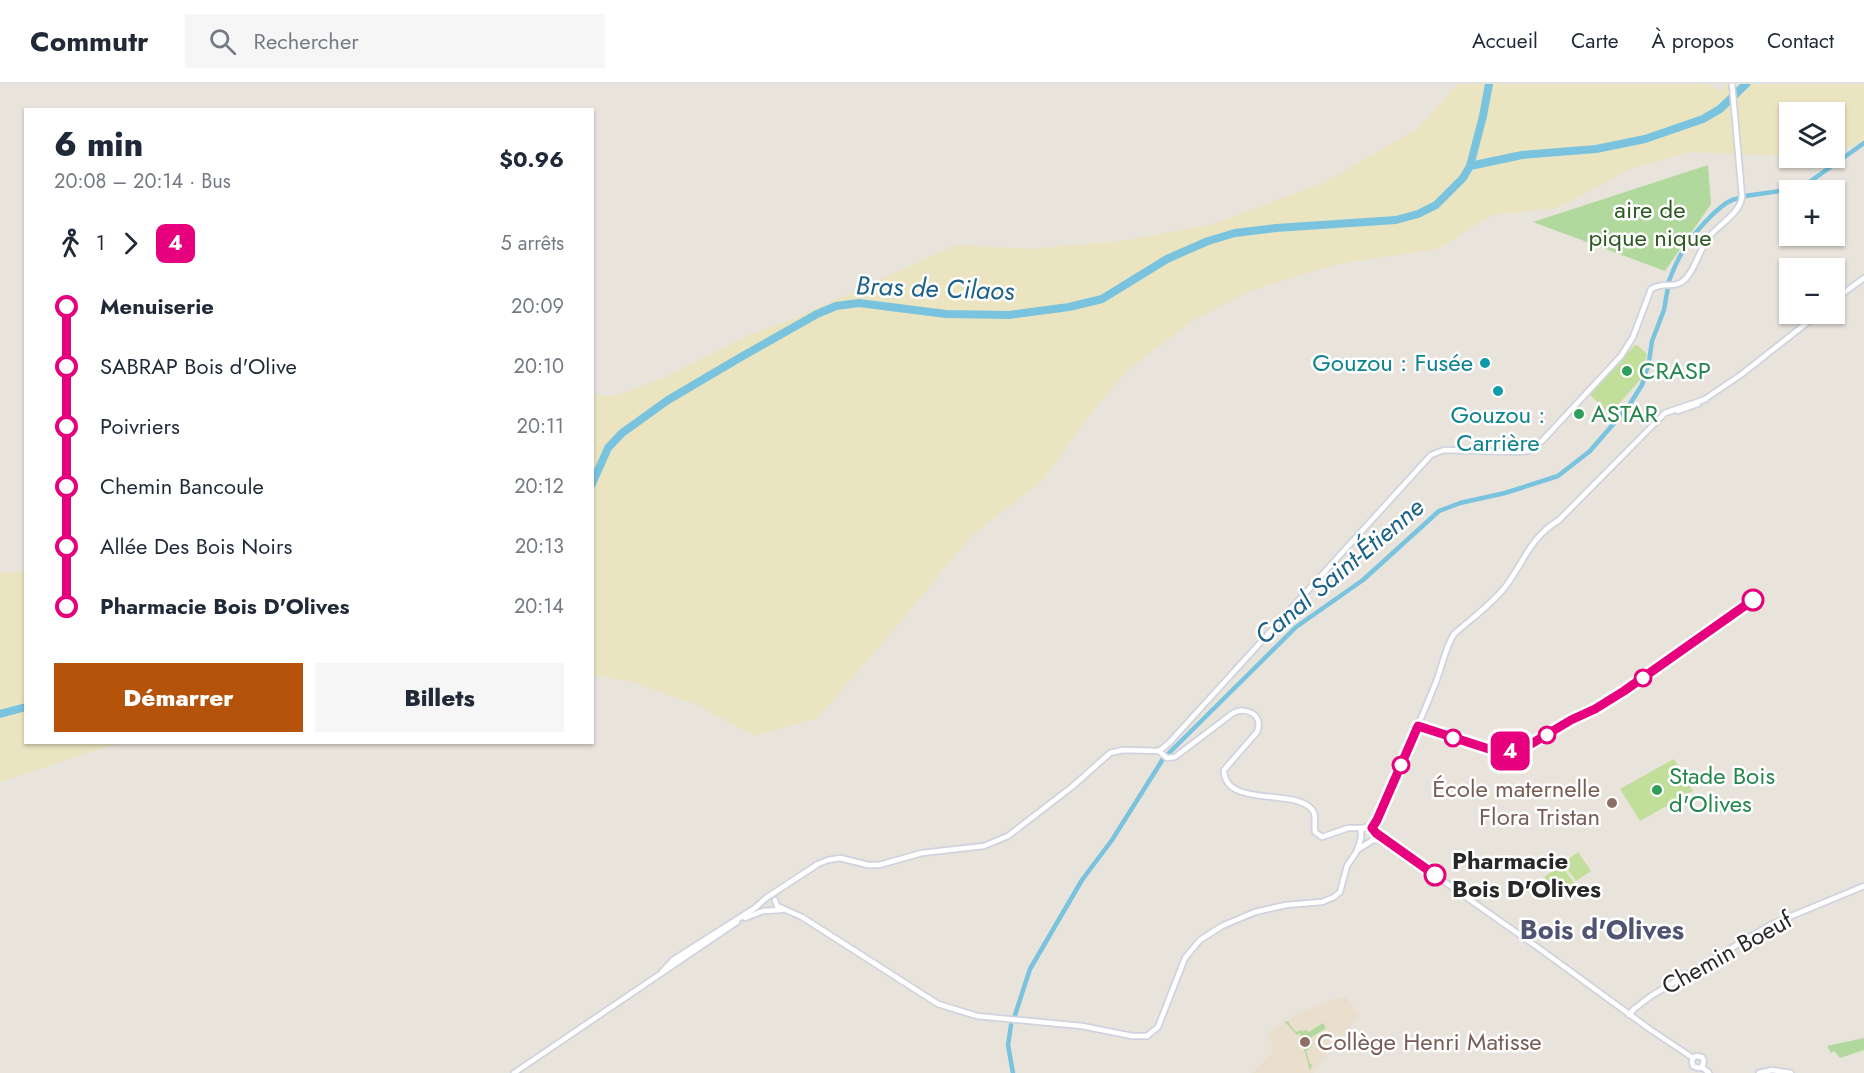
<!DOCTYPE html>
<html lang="fr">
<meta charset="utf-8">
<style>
:root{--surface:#fff;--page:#f6f6f7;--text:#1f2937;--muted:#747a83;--line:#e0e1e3;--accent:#b45309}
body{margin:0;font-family:Jost,sans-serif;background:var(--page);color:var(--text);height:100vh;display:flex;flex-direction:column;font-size:22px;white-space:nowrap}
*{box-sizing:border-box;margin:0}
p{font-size:20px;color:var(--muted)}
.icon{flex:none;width:33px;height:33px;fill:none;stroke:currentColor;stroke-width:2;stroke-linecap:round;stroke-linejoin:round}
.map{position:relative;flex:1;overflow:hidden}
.sheet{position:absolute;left:24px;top:24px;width:570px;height:636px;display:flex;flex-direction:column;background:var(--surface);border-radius:0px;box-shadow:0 2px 4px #0004}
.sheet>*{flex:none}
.badge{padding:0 12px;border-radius:9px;font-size:21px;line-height:39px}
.tools{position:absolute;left:1779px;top:18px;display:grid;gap:12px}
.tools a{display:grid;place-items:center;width:66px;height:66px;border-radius:0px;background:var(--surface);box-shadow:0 2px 4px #0004;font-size:30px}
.map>.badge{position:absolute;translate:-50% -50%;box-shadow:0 0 0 3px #fff}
.legs{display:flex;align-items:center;gap:9px;height:66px;padding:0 30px;font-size:20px}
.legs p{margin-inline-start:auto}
.summary{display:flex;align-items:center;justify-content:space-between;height:102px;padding:0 30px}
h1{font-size:33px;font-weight:800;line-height:45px}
.cta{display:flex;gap:12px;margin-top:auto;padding:12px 30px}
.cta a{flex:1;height:69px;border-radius:0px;background:var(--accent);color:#fff;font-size:24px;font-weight:800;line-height:69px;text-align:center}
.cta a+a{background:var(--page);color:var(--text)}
ul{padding:0 30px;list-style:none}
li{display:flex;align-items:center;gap:21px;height:60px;font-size:22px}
li i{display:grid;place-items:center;width:9px;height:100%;margin:0 8px;background:currentColor}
li i::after{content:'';width:15px;height:15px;margin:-8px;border:4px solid;border-radius:50%;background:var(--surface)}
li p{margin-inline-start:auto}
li:first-child i{background:linear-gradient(#0000 50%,currentColor 0)}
li:last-child i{background:linear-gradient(currentColor 50%,#0000 0)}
header{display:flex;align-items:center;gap:36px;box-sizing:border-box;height:84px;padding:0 30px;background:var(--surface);border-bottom:2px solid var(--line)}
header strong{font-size:28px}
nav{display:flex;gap:33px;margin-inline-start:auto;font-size:21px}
.search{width:420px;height:54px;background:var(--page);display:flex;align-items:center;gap:15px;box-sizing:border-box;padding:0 21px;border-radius:0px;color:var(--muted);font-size:22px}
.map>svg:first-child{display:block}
</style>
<header>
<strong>Commutr</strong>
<div class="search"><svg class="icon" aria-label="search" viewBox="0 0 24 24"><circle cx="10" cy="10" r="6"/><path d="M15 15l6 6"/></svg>Rechercher</div>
<nav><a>Accueil</a><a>Carte</a><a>À propos</a><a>Contact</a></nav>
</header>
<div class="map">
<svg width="1864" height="989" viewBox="0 0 1864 989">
<rect width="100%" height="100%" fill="#e8e3db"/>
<path fill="#e9dfcc" d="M1345 912 1360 931 1313 989H1252L1275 965 1266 950 1298 929Z"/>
<g fill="#b1d99d">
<path d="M1708 81 1711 120 1665 187 1533 138Z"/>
<path d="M1284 937 1289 938V940L1296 948 1302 946V948L1306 946 1309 948 1323 939 1326 944 1310 954 1312 962 1306 967 1310 980 1312 981 1310 987 1305 968 1299 955 1302 953 1299 949 1297 951Z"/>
<path d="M1864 954V966L1840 974 1834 967 1831 969 1827 962Z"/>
</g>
<g fill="#ebe4c1">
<path d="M1458 0H1706L1720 7 1727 0H1864V56L1852 62 1835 64 1834 28H1790L1789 72 1690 68 1628 86 1558 124 1492 131 1438 165 1338 180 1253 206 1194 236 1128 286 1089 332 1042 397 969 454 894 546 817 634 755 652 697 621 628 597 593 591 592 311 615 312 665 293 746 252 793 235 956 161 1029 165 1122 157 1210 141 1323 99 1416 46Z"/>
<path d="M25 487 26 658 118 659 0 698V489Z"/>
</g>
<g fill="#c1df9a">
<path d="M1637 261 1647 270 1640 296 1610 330 1590 311 1634 262Z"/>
<path d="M1674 675 1693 707 1640 737 1620 705Z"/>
<path d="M1578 768 1591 787 1576 797 1563 779Z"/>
<path d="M1561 781 1575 800 1561 811 1544 793Z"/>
</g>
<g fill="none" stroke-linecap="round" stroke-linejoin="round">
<g stroke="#79c3df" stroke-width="4.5">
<path d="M1745 112 1801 104 1864 59"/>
<path d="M1669 197C1679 169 1691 152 1712 131 1721 123 1727 116 1739 114"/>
<path d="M1168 670 1296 543 1363 496 1439 427 1460 419 1505 409 1558 392 1590 367 1628 323 1642 301 1649 278 1652 257 1664 226 1668 203"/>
<path d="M1015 931 1030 885 1082 796 1112 756 1163 675"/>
<path d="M1011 941 1008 961 1013 989"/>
</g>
<g stroke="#79c3df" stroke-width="8">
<path d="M1470 82 1522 71 1596 65 1645 55 1703 35 1720 25 1746 0"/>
<path d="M592 400 608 364 622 349 668 316 741 273 817 230 836 222 859 219 946 230 1009 231 1069 223 1102 215 1167 175 1208 157 1235 149 1276 144 1396 136 1418 130 1436 121 1463 94 1470 82 1483 32 1489 0"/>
<path d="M0 630 26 623"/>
</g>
<defs>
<path id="tertiary" d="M1159 667 1167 674 1175 673 1233 629C1246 622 1264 631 1257 648L1224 686C1224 726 1303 702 1314 729 1316 734 1314 742 1315 748L1322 753 1348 744H1364"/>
<g id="secondary">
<path d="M1834 216 1864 194"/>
<path d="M1705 315 1742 290 1818 230"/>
<path d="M1678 327 1698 320"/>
<path d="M1558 437 1665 329 1706 315"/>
<path d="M1372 744 1376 749 1405 770 1540 865 1651 946 1693 974"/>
<path d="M1372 744 1377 736C1397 690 1417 645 1436 598 1442 583 1445 564 1454 550 1471 535 1492 520 1506 502 1525 476 1530 454 1559 436"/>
<path d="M1357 766 1373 756 1385 757"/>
<path d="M775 816 777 822 802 833 938 920 977 932 1082 942 1132 952H1147L1158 943 1185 874 1200 856 1222 842 1255 828 1286 821 1322 818 1334 813 1340 808 1347 782 1357 767 1361 754V747L1365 743 1372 744"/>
<path d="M745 834 763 827 782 826"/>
<path d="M662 888 673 876 755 824 766 814 818 780 828 776 840 774 868 781H879L922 769 984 762 1008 752 1073 702 1110 669 1123 666 1159 667 1169 659 1431 371 1444 366 1517 368 1528 367 1542 357 1621 272 1633 253 1651 205C1664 198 1673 204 1682 198 1694 189 1699 167 1708 154 1718 141 1741 129 1742 112L1732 0"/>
<path d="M1629 931 1634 925 1651 912 1772 840 1864 802"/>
<path d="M1693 974 1696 972 1702 973 1704 977 1702 983"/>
<path d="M1693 974 1692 978 1693 982 1698 984 1702 983"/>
<path d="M1702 983 1709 989"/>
<path d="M514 989 737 838"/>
<path d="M1759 989 1772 986 1791 989"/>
</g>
</defs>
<use href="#tertiary" stroke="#d0d3df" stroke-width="8"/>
<use href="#secondary" stroke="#d0d3df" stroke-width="8"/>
<use href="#tertiary" stroke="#fff" stroke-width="4.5"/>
<use href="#secondary" stroke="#fff" stroke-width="4.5"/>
</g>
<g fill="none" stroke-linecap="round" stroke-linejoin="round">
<defs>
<path id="line-1" d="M1435 791 1376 749 1372 744 1377 736 1418 642 1489 665 1521 666 1571 636 1595 625 1624 607 1753 516"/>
</defs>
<use href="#line-1" stroke="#fff" stroke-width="14"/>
<use href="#line-1" stroke="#e6007e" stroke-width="9"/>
</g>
<g fill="#0f9aa8" stroke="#fff" stroke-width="2">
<circle cx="1485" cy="279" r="6"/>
<circle cx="1498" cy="307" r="6"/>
</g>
<g fill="#2e9e5b" stroke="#fff" stroke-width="2">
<circle cx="1627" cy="287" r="6"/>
<circle cx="1579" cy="330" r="6"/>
<circle cx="1657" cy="706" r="6"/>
</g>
<g fill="#fff" stroke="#e6007e" stroke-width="3">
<circle cx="1753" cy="516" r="10"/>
<circle cx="1643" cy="594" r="8"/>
<circle cx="1547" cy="651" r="8"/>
<circle cx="1453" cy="654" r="8"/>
<circle cx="1401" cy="681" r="8"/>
<circle cx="1435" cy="791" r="10"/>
</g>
<g fill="#8d6e63" stroke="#fff" stroke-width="2">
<circle cx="1612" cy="719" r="6"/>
<circle cx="1305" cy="958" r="6"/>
</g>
<g text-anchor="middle" stroke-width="5" stroke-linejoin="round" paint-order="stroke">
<g font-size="24" fill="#2d5b21" stroke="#fff">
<text x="1650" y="134">aire de<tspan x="1650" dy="28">pique nique</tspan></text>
</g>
<g font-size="24" fill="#0d838f" stroke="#fff" text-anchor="end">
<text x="1473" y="287">Gouzou : Fusée</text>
<text x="1498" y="339" text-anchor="middle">Gouzou :<tspan x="1498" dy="28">Carrière</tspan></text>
</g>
<g font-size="24" fill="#27864d" stroke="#fff" text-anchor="start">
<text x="1639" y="295">CRASP</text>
<text x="1591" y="338">ASTAR</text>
<text x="1669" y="700">Stade Bois<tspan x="1669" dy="28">d'Olives</tspan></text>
</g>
<g font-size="24" fill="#785e54" stroke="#fff" text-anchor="end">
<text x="1600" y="713">École maternelle<tspan x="1600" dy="28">Flora Tristan</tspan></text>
<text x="1317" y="966" text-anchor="start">Collège Henri Matisse</text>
</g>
<g font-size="24" font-weight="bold" fill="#282828" stroke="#fff" text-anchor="start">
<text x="1452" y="785">Pharmacie<tspan x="1452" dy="28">Bois D'Olives</tspan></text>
</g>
<g font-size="24" fill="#282828" stroke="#fff">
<text transform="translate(1727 869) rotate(-29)" y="8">Chemin Boeuf</text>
</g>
<g font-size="26" font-style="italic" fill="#1c6187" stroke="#fff">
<text transform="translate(935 204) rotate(2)" y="9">Bras de Cilaos</text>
<text transform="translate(1339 487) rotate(-40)" y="9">Canal Saint-Étienne</text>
</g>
<g font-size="27" font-weight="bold" fill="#4e5472" stroke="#fff">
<text x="1602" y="855">Bois d'Olives</text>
</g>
</g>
</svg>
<div class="tools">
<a><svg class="icon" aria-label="layers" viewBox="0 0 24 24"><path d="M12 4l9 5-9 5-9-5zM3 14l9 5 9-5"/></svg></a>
<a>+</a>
<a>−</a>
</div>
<b class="badge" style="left:1510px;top:667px;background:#e6007e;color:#fff">4</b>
<section class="sheet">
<div class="summary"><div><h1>6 min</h1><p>20:08 – 20:14 · Bus</p></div><b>$0.96</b></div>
<div class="legs"><svg class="icon" aria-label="walk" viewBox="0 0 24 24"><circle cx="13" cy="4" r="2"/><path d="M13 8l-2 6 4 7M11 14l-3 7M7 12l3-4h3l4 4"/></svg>1<svg class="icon" aria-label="forward" viewBox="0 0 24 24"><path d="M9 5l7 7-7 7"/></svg><b class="badge" style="background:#e6007e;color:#fff">4</b><p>5 arrêts</p></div>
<ul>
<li><i style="color:#e6007e"></i><b>Menuiserie</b><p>20:09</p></li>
<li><i style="color:#e6007e"></i><span>SABRAP Bois d'Olive</span><p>20:10</p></li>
<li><i style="color:#e6007e"></i><span>Poivriers</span><p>20:11</p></li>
<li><i style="color:#e6007e"></i><span>Chemin Bancoule</span><p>20:12</p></li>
<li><i style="color:#e6007e"></i><span>Allée Des Bois Noirs</span><p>20:13</p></li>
<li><i style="color:#e6007e"></i><b>Pharmacie Bois D'Olives</b><p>20:14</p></li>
</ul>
<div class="cta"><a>Démarrer</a><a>Billets</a></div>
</section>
</div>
